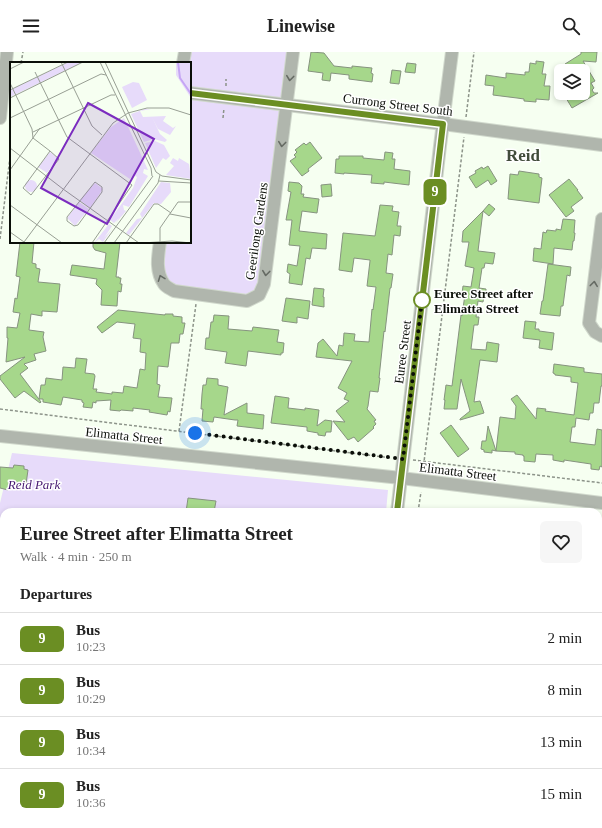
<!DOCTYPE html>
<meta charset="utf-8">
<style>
:root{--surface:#fff;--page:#f6f6f6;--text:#222;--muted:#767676;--line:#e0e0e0}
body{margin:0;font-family:Georgia,serif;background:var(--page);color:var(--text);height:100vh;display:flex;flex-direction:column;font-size:15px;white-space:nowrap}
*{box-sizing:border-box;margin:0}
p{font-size:13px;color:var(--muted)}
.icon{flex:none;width:22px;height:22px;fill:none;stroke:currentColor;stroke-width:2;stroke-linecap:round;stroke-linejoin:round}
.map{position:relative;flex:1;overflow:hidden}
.side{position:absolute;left:0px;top:456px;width:602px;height:320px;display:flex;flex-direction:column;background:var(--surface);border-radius:12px 12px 0 0;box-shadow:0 2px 6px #0003}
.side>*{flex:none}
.badge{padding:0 8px;border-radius:6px;font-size:14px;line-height:26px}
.buttons{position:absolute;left:554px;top:12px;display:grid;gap:8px}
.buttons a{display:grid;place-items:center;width:36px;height:36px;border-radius:6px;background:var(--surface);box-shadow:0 2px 6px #0003;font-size:20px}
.you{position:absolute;width:20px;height:20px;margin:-10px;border:3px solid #fff;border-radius:50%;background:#1a73e8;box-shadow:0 0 0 6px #1a73e833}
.map>.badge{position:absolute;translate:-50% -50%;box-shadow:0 0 0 2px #fff}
h2{padding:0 20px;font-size:15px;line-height:36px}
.round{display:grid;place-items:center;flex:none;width:42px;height:42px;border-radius:6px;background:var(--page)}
.overview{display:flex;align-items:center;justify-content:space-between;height:68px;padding:0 20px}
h1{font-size:19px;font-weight:600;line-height:30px}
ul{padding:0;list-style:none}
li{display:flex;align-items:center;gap:12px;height:52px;padding:0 20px;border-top:1px solid var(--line)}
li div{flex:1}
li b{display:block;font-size:15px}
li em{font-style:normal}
li .badge{min-width:44px;font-weight:700;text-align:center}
header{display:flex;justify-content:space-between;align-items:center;height:52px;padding:0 20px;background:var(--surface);font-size:18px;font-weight:600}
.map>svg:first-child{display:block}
</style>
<header><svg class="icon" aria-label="menu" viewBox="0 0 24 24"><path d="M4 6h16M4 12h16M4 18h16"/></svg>Linewise<svg class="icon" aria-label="search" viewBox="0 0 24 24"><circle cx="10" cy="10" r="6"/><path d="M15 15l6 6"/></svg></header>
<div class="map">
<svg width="602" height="776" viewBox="0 0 602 776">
<rect width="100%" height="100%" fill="#f6fff1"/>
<g fill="#e7dbfa">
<path d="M191 0H287L282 47 190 35V11H189Z"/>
<path d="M190 46 281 59 259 230 256 238 246 242 178 235 166 227 162 213 165 190H190Z"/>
<path d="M12 401 388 438 386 460H4V603L0 600V451Z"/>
<path d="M0 673 4 675V762L0 765Z"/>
<path d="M13 772H131L137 776H7Z"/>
<path d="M166 772H201L207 776H172Z"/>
<path d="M240 772H315L312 776H246Z"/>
</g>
<g fill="#a6d78b" stroke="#86937f">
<path d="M311 0 324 1 334 14 352 16V14L372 16 371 21 373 22 372 30 349 27V23L331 21 330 29 322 28 323 21 308 19Z"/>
<path d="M581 0H597L596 10 583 9 595 29 591 31 594 36 592 38 594 41H598L572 56 566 46 574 41H583V19H569L565 12 581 2Z"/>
<path d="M536 9 544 10 542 22H546L544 34H550L549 48 536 47V50L524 49V47L517 46 493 43 494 34 485 33 486 23 506 26V21L525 23V20H529L530 11 536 12Z"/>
<path d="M407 11 416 12 415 21 405 20Z"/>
<path d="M392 18 401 19 399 32 390 31Z"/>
<path d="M310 90 322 106 308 117 309 119 302 124 290 109 296 105 294 103 297 100 295 98 304 91 306 93Z"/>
<path d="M385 100 393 101 392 107H395L394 117 410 119 409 133 384 130V132L371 131 372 123 344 121V122L335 121 336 107H339V104H363V106L384 108Z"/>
<path d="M488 114 497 129 491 133 488 128 476 136 469 125 476 121 475 119 482 115 483 117Z"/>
<path d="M519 119 539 122V125L542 126 539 151 508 147 510 122 518 123Z"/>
<path d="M569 127 578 138H577L583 146 571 155 574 159 566 165 549 143Z"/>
<path d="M289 130 299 131 302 134 301 142H304L303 145 319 147 317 161 302 159 299 179 327 182 326 197 312 196 310 207 306 206 302 233 289 231 290 222 287 220 288 212 297 214 300 194 289 193 292 168H286L291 140 288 139Z"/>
<path d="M331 132 332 144 322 145 321 133Z"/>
<path d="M489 152 495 157 489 164 483 159Z"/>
<path d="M380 153 393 154 392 159 399 160 397 174H401L400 184 394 183 392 203 388 202 386 221 393 222 391 236H390L385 280 384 279 379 326H380L378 340 370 339 368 354 367 357 376 368 374 369 376 372 373 375 374 376 358 390 354 385 348 388 333 369 345 370 336 359 349 349 344 347 347 341 338 336 352 309 316 305 318 291 323 287 337 304 339 293 343 294 344 281 355 282 354 289 369 290 372 257 373 258 376 235 367 234 370 209V208L354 206 352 220 339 218 343 181 375 184Z"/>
<path d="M483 159 478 199 495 201 493 212 485 211 484 216H482L479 236 486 237V244H484L483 250 478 249 476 265H479L478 273H474L471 297 486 298 487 290 499 292 497 310 480 308 474 350 480 349 484 361 460 368V367L470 359 461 327 457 357H444L445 348H444L446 333 452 334 461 263 462 264 465 242H462L463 234 471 235 474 216 465 214 469 190H462L463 179Z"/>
<path d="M563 167 575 168 574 181H575L574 189H573L572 198 554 196 553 212 533 209 534 196 541 197 543 180 546 181 547 178 556 179V177L561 178Z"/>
<path d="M20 190H34L32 211 36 212V216L40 217 38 230 60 232 57 260 42 259V264L31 262 29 278 44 280 43 285 46 299 34 302 36 308 24 312 28 316 20 322 41 350 40 351 24 339 15 346 0 327V324L25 305 6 310 8 286H7V275L17 276 20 261 13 260 15 246 17 247 20 225 16 224Z"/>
<path d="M93 190H120L116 225H119V226H121L120 232H122L121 240 118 239 117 254 101 253 102 238 96 232 97 227 70 223 72 213 104 217 106 201 95 198 93 195Z"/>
<path d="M548 212 571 215 570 224 567 223 563 254H561L560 264 540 262 542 249H543Z"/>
<path d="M314 236 324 237 323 245H324V255L312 253Z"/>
<path d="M286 246 310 249 308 267 297 265V271L282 269Z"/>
<path d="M118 258 165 263V262H173V264L182 265V271H185L183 282H180L179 291H171L168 315 158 314 157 332 160 333 158 345 172 346 170 360 168 359 167 363 149 360 150 358 133 356V359L121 358 120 359 110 358 111 348 96 349V351L93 350 92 356 83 355 84 351 82 350V348L63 345 61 353 43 350V347H39L41 333H45L46 326 62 328 63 315 75 316 76 306 87 307 85 321 94 322 95 324 93 337H97L96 340 112 342V340L123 341 124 334 137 336 140 317 145 318 146 301 140 300 141 287 133 286 135 272 117 270 102 281 97 275Z"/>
<path d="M214 263 229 264 228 277 252 279 253 275 279 278 277 290 284 291 283 301H281V303L248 299 246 314 225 311 227 300 205 297 206 286H209L211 270H213Z"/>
<path d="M525 269 536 270 535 277H539V279L554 281 552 298 539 296 540 288 523 286Z"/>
<path d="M554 312 584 316V320L602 322V334H601L599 351H594L593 361H590L589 368 576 366 575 375H572L570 390 595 393 597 377 602 378V415L600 414 599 418 591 417V412L564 408V410L553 408V403L536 402 535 410 524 409V404H523V403L515 402V400L496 399 500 365 515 367 516 354 511 347 517 343 536 367 537 356 546 357 545 359 574 363 578 331 571 330V325L555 323V322L553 321Z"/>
<path d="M207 326 218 327V333L228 335 224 363 247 351V361L264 363 263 377 237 374 238 368H235L214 365 213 370 202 369 203 357H201L202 342 203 333H206Z"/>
<path d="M275 344 289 346 288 356 305 358V356L319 358 317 374 325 368 332 369 331 380H326L325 384 318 383V381L307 379V375L271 371Z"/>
<path d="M451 373 469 397 458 405 440 381Z"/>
<path d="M488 374 496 399 492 398V401L484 400V398L481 397 482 389H486Z"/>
<path d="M14 413 24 414V417L28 418 26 432 9 429 8 438 0 436V415L13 416Z"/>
<path d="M188 446 216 449 214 460H186Z"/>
</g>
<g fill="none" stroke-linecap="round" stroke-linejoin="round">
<defs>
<g id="minor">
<path d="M183 11 185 0"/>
<path d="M190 41 443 72 602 93"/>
<path d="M0 66 7 0"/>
<path d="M602 167 589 271 595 280 602 284"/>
<path d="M160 190C158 204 155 219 164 232 166 235 171 237 174 239L247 249 259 243 264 232 293 0"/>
<path d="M0 384 401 426 602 451"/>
<path d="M397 460 440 94 452 0"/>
<path d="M598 704 602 707"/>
<path d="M598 758 602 752"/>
<path d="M0 771 4 768"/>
<path d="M328 776 330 772"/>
<path d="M585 776 588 772"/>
</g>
<g id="major">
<path d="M0 623 4 626"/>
<path d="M0 658 4 661"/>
<path d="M158 772 163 776"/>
<path d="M209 772 215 776"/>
</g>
</defs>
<use href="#minor" stroke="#d0d8cc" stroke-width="14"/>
<use href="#major" stroke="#d0d8cc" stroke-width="16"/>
<g stroke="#8c9389" stroke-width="1.5" stroke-dasharray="3 2" stroke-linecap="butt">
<path d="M21 11 23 0"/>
<path d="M226 34V27"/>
<path d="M466 65 474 0"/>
<path d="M223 66 224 56"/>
<path d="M0 187 11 97"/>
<path d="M0 357 392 406"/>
<path d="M179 379 196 252"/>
<path d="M413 408 602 431"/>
<path d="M423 418 464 85"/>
<path d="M418 460 421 440"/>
<path d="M0 604 4 607"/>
<path d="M135 772 140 776"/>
<path d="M233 772 238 776"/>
<path d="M349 776 351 772"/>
<path d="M558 776 560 772"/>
</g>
<use href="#minor" stroke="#b0b6ad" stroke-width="12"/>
<use href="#major" stroke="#727c6c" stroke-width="15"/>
</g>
<defs><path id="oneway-chevron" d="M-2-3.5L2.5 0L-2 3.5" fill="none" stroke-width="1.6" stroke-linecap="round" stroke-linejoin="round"/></defs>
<g stroke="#656a63">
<use href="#oneway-chevron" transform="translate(290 26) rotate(97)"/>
<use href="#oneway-chevron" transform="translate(282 92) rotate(97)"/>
<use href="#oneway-chevron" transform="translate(266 221) rotate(97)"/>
<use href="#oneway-chevron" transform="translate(161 226) rotate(-111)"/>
<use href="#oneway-chevron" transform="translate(594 232) rotate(-83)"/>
</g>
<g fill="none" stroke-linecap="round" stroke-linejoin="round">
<defs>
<path id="line" d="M190 41 443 72 397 460"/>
</defs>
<use href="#line" stroke="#fff" stroke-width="9"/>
<use href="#line" stroke="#6b8e23" stroke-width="6"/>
<path stroke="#0a0e08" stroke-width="4" stroke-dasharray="0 7.2" d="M195 381 403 407 422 248"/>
</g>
<circle fill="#fff" stroke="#6b8e23" stroke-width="2" cx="422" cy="248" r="8"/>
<g text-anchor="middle" stroke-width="3" stroke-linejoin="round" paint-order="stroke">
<g font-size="13" fill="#0a0e08" stroke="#fff">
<text transform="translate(398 52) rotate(7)" y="5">Currong Street South</text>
<text transform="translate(256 179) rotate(-82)" y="5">Geerilong Gardens</text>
<text transform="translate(402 300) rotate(-83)" y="5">Euree Street</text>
<text transform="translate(124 383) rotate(6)" y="5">Elimatta Street</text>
<text transform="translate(458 419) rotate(7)" y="5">Elimatta Street</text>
</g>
<g font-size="13" font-weight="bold" fill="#0a0e08" stroke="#fff" text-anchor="start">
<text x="434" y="246">Euree Street after<tspan x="434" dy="15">Elimatta Street</tspan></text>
</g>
<g font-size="13" font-style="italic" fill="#451771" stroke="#fff">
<text x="34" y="437">Reid Park</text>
</g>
<g font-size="17" font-weight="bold" fill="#414c3b" stroke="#fff">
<text x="523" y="109">Reid</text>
</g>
</g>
<g transform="translate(10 10)">
<rect width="181" height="181" fill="#f6fff1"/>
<path d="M59 0H73L0 35V28ZM166 0H181V36L166 13ZM123 20 129 21 137 38 122 46 112 25ZM135 47H141L130 49 133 55 156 54 153 59 163 66 166 64 160 73 148 67 142 55 150 72 157 78 155 80 144 77 134 80 121 52ZM114 56 138 108 134 107 133 111 138 114 119 145 113 143 114 148 116 149 105 162 109 156 104 161 100 158 123 126 127 115 124 113 120 117 81 91 101 65ZM145 79 154 83 152 85 154 83 160 94 156 98 153 96 146 106 135 81ZM40 90 48 96 37 111 28 105ZM163 96 168 99 169 96 179 102 181 117 156 113 164 104 160 101ZM15 124a6 6 0 1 1 12 0a6 6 0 1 1-12 0ZM151 120 160 121 161 130 151 142 144 141 119 173 116 171 127 157 132 156 130 152ZM85 121 93 127 80 146 70 138ZM69 140 79 147 65 164 57 156ZM99 162 102 164 94 176 103 166 93 180 89 177 84 181Z" fill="#e7dbfa"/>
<path fill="none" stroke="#c5a5f4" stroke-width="2" d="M168 0 170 16 181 32"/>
<path fill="none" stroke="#989f94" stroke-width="1" d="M51 0 82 64 92 73M90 0 141 106 142 114M95 0 146 110 152 114 181 118M0 7 14 0M25 10 57 75 122 123 82 181M0 21 22 67 23 76 40 89M0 28 58 0M0 36 73 0M0 56 91 12 96 13M23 70 101 33H105M0 86 53 127 129 181M40 89 49 97 21 133 13 126ZM0 108 30 66M149 119 181 121M85 120 92 125V130L68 163 64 164 57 159V155ZM0 143 52 181M160 152 181 156M0 170 14 180M14 180 103 61 118 51 137 46H159L181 53M94 181 143 114M104 181 148 121 150 113M116 181 144 142H148L161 151M132 181 162 179 181 181M150 181V166L168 140H181"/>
<path fill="#7b2cbf" fill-opacity="0.15" stroke="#7b2cbf" stroke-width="2" d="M78 41 144 77 97 162 31 126Z"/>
<rect width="181" height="181" fill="none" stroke="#0a0e08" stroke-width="2"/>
</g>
</svg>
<div class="buttons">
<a><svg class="icon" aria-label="layers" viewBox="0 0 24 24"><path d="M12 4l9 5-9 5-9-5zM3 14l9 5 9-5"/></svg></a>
</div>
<div class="you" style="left:195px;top:381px"></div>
<b class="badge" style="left:435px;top:140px;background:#6b8e23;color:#fff">9</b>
<section class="side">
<div class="overview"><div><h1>Euree Street after Elimatta Street</h1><p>Walk · 4 min · 250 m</p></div><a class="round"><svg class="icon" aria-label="heart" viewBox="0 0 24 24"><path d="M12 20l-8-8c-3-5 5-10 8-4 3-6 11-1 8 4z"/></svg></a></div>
<h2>Departures</h2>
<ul>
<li><span class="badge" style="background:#6b8e23;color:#fff">9</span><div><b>Bus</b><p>10:23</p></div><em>2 min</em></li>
<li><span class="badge" style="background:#6b8e23;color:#fff">9</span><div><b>Bus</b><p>10:29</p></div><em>8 min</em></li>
<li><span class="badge" style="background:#6b8e23;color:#fff">9</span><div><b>Bus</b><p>10:34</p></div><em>13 min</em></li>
<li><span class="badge" style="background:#6b8e23;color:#fff">9</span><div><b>Bus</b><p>10:36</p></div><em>15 min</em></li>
</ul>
</section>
</div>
